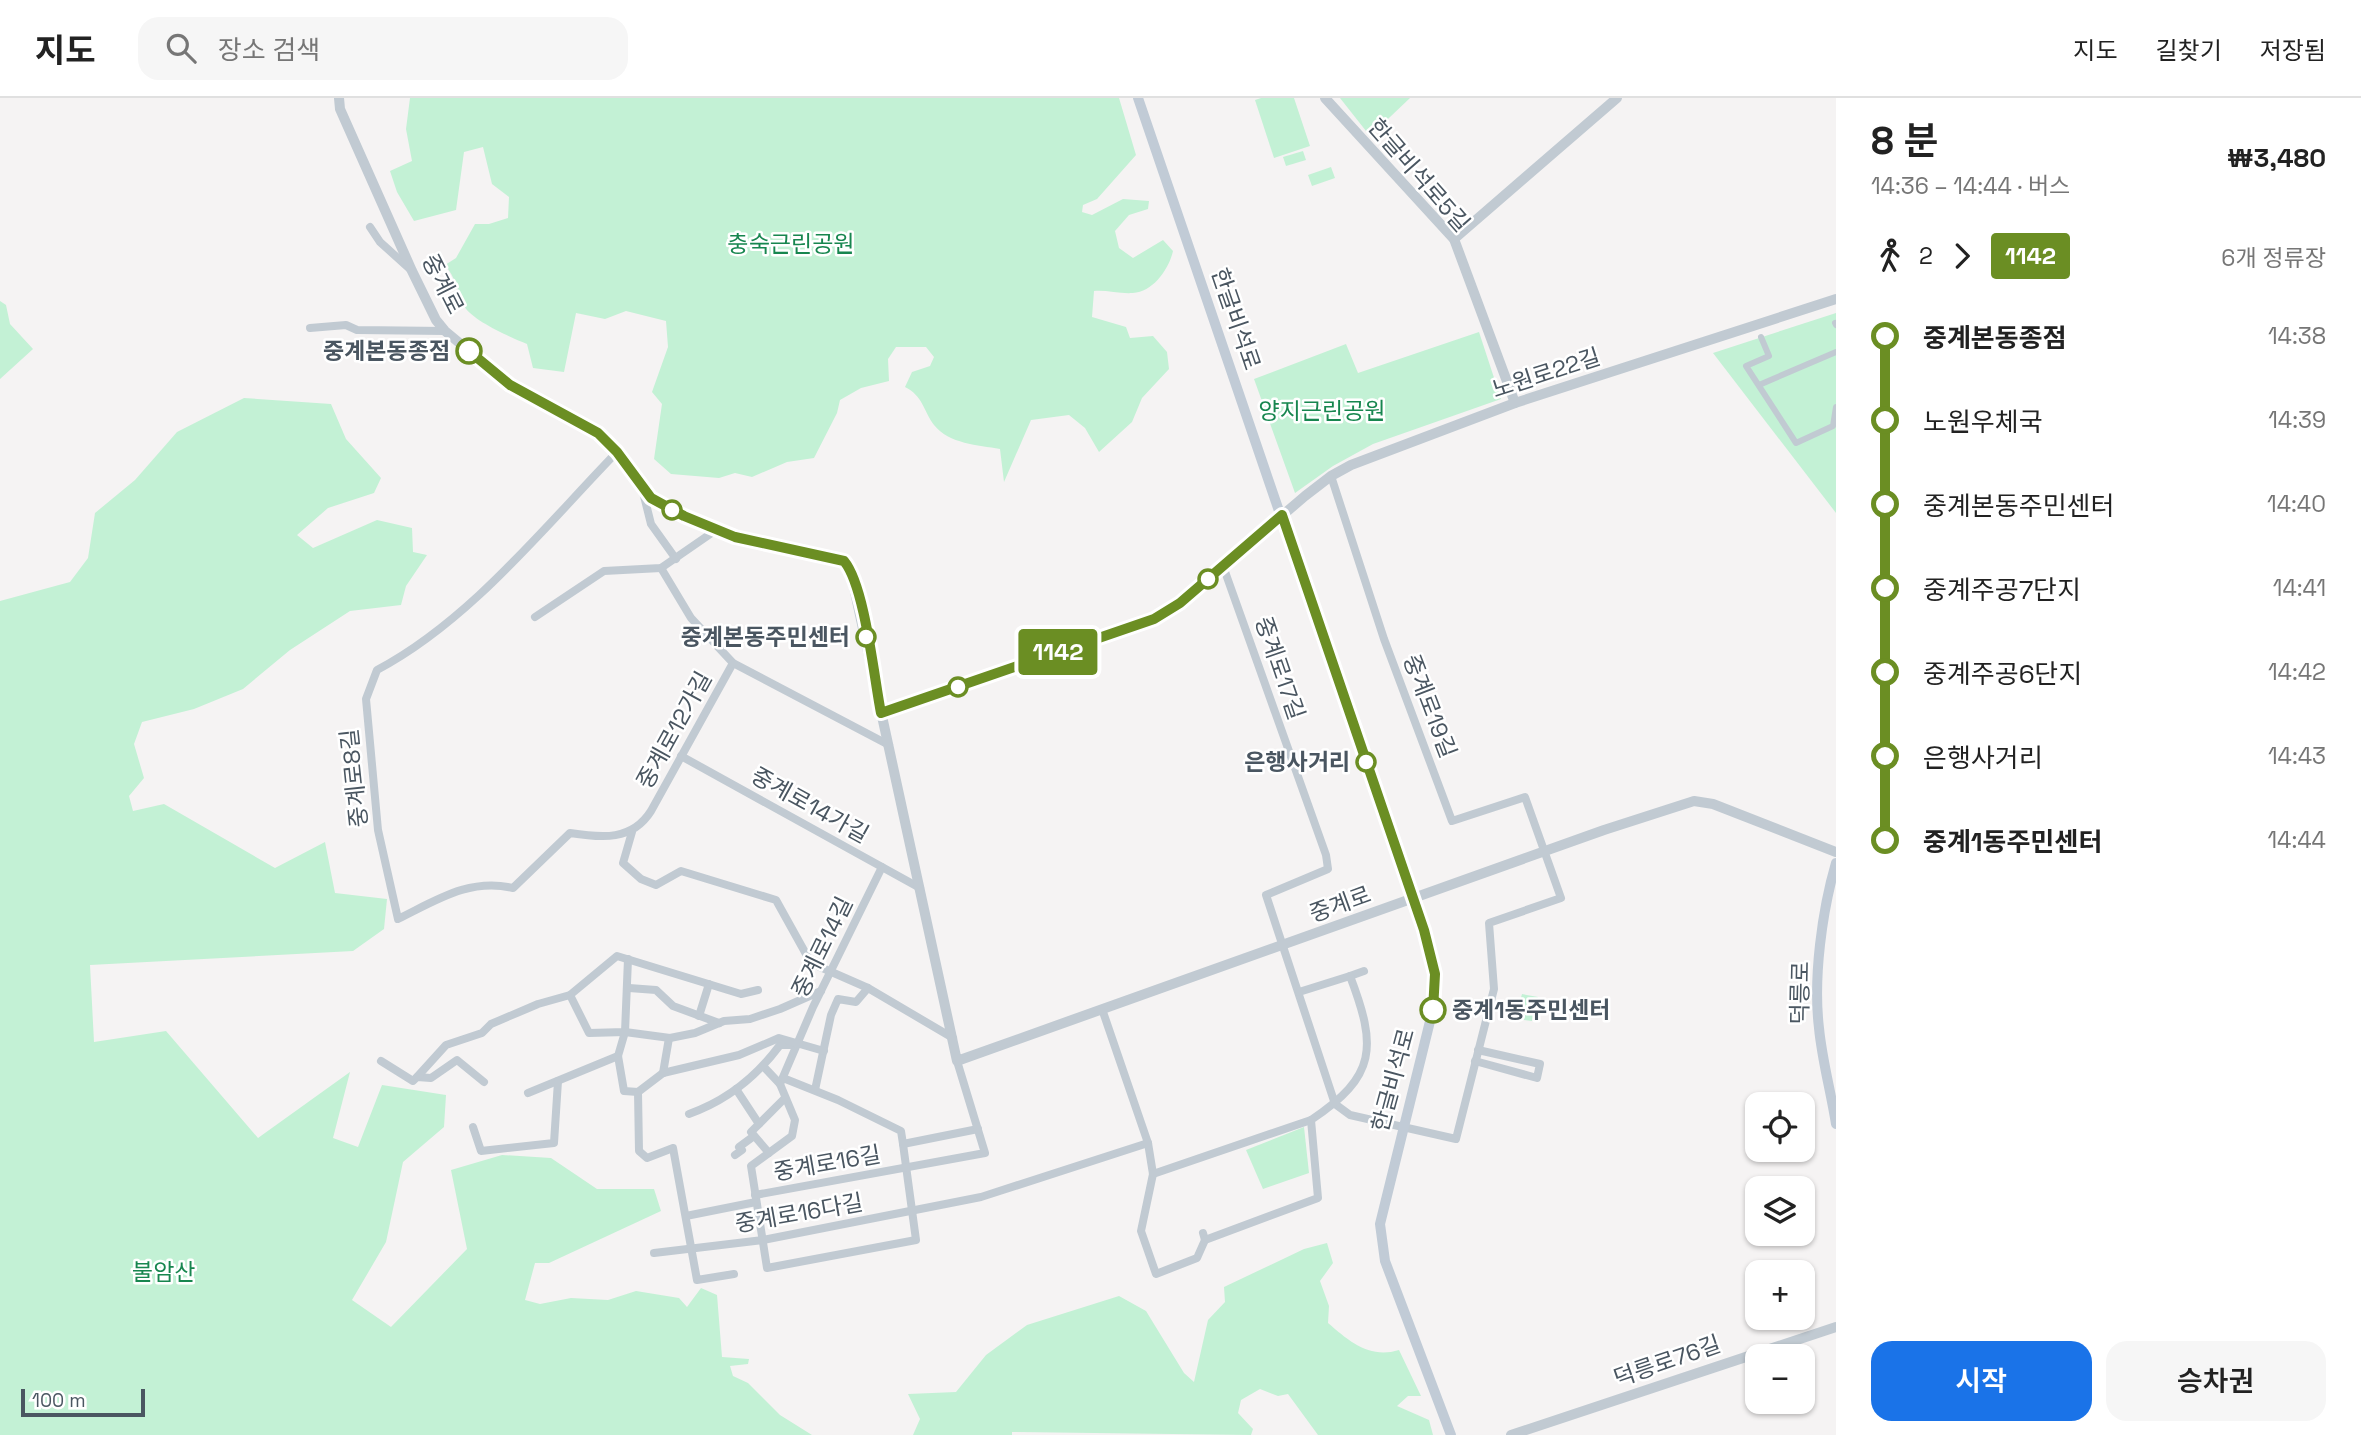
<!DOCTYPE html>
<html lang="ko">
<meta charset="utf-8">
<style>
:root{--surface:#fff;--page:#f6f6f6;--text:#222;--muted:#767676;--line:#e0e0e0;--accent:#1a73e8}
body{margin:0;font-family:"Space Grotesk","Noto Sans KR",sans-serif;background:var(--page);color:var(--text);height:100vh;display:flex;flex-direction:column;font-size:26px;white-space:nowrap}
*{box-sizing:border-box;margin:0}
p{font-size:23px;color:var(--muted)}
.icon{flex:none;width:38px;height:38px;fill:none;stroke:currentColor;stroke-width:2;stroke-linecap:round;stroke-linejoin:round}
.map{position:relative;flex:1;overflow:hidden}
.drawer{display:flex;flex-direction:column;background:var(--surface);width:525px}
.drawer>*{flex:none}
.badge{padding:0 14px;border-radius:5px;font-size:24px;line-height:46px}
.controls{position:absolute;left:1745px;top:994px;display:grid;gap:14px}
.controls a{display:grid;place-items:center;width:70px;height:70px;border-radius:14px;background:var(--surface);box-shadow:0 2px 5px #0004;font-size:35px}
.scale{position:absolute;left:21px;bottom:18px;width:124px;box-sizing:border-box;padding-left:7px;border:4px solid #4a5661;border-top:0;font-size:19px;line-height:24px;white-space:nowrap;color:#4a5661;-webkit-text-stroke:5px #fff;paint-order:stroke}
.map>.badge{position:absolute;translate:-50% -50%;box-shadow:0 0 0 4px #fff}
.legs{display:flex;align-items:center;gap:10px;height:77px;padding:0 35px;font-size:23px}
.legs p{margin-inline-start:auto}
.head{display:flex;align-items:center;justify-content:space-between;height:119px;padding:0 35px}
h1{font-size:38px;font-weight:600;line-height:52px}
.primary-button{display:flex;gap:14px;margin-top:auto;padding:14px 35px}
.primary-button a{flex:1;height:80px;border-radius:21px;background:var(--accent);color:#fff;font-size:28px;font-weight:600;line-height:80px;text-align:center}
.primary-button a+a{background:var(--page);color:var(--text)}
ul{padding:0 35px;list-style:none}
li{display:flex;align-items:center;gap:24px;height:84px;font-size:26px}
li i{display:grid;place-items:center;width:10px;height:100%;margin:0 9px;background:currentColor}
li i::after{content:'';width:18px;height:18px;margin:-9px;border:5px solid;border-radius:50%;background:var(--surface)}
li p{margin-inline-start:auto}
li:first-child i{background:linear-gradient(#0000 50%,currentColor 0)}
li:last-child i{background:linear-gradient(currentColor 50%,#0000 0)}
header{display:flex;align-items:center;gap:42px;box-sizing:border-box;height:98px;padding:0 35px;background:var(--surface);border-bottom:2px solid var(--line)}
header strong{font-size:33px}
nav{display:flex;gap:38px;margin-inline-start:auto;font-size:24px}
.search{width:490px;height:63px;background:var(--page);display:flex;align-items:center;gap:18px;box-sizing:border-box;padding:0 24px;border-radius:21px;color:var(--muted);font-size:26px}
main{display:flex;flex:1;min-height:0}
.map>svg:first-child{display:block}
</style>
<header>
<strong>지도</strong>
<div class="search"><svg class="icon" aria-label="search" viewBox="0 0 24 24"><circle cx="10" cy="10" r="6"/><path d="M15 15l6 6"/></svg>장소 검색</div>
<nav><a>지도</a><a>길찾기</a><a>저장됨</a></nav>
</header>
<main>
<div class="map">
<svg width="1836" height="1337" viewBox="0 0 1836 1337">
<rect width="100%" height="100%" fill="#f5f3f3"/>
<g fill="#c3f1d5">
<path d="M410 0H1119L1136 57 1097 101 1083 107 1082 114 1092 117 1123 101 1149 103 1148 111 1129 117 1115 133 1119 150 1133 160 1163 142 1173 153C1169 171 1153 194 1133 195 1120 196 1107 192 1094 193L1092 219 1126 229 1130 240 1153 238 1167 254 1169 271 1142 300 1132 324 1099 354 1085 330 1069 317 1031 322 1004 384 1000 351C978 347 949 346 934 327 923 312 923 298 905 289L912 274 930 268 934 259 926 249H896L888 261 889 283 861 290 840 302 837 315 814 360 787 364 752 379 735 375 719 380 671 376 654 361 662 306 652 294 668 249 666 223 626 213 605 221 576 215 564 274 533 270 527 246C510 239 473 223 464 208 457 193 456 180 445 167L456 160 475 126H489L508 120 509 99 492 86 483 49 464 54 456 112 414 123 397 94 390 73 412 63 406 31Z"/>
<path d="M1261 0H1294L1310 48 1274 60 1255 2Z"/>
<path d="M1340 0H1410L1370 38Z"/>
<path d="M1303 53 1306 62 1286 68 1283 59Z"/>
<path d="M1331 69 1335 80 1312 88 1308 77Z"/>
<path d="M0 203 6 207 10 226 33 251 0 281Z"/>
<path d="M1836 215V415L1713 255Z"/>
<path d="M1479 234 1501 301 1373 346 1333 368 1295 395 1254 281 1346 246 1358 275Z"/>
<path d="M244 300 331 306 346 341 381 380 374 395 328 410 297 437 313 450 377 422 412 430 413 454 427 457 406 488 401 507 350 513 290 552 243 591 194 611 142 624 134 646 144 680 129 698 133 713 164 706 275 770 325 744 335 795 387 801 384 831 353 853 90 867 94 944 166 933 258 1040 350 974 333 1040 358 1049 382 987 446 997 444 1029 403 1064 386 1144 352 1202 391 1229 467 1151 451 1072 502 1057 551 1060 597 1091H654L661 1113 549 1165H535L525 1202 540 1206 571 1200 608 1202 636 1193 679 1200 687 1209 701 1190 717 1197 722 1259 749 1261 748 1266 730 1268 733 1278 748 1285 780 1317 812 1337H0V503L70 484 88 460 95 415 135 382 177 334Z"/>
<path d="M1522 896 1538 899 1532 923 1515 921Z"/>
<path d="M1304 1029 1309 1075 1263 1091 1246 1052Z"/>
<path d="M1327 1145 1333 1165 1320 1183 1329 1208 1328 1225C1350 1244 1370 1261 1399 1252L1421 1298H1408L1397 1308 1429 1322 1433 1337H1318L1288 1296 1278 1298 1260 1291 1241 1302 1238 1315 1253 1331 1251 1337 1012 1334V1337H913L920 1321 908 1296 956 1294 986 1257 1027 1227 1119 1198 1146 1213 1184 1275 1194 1284 1208 1222 1225 1204 1224 1189 1304 1151Z"/>
</g>
<g fill="none" stroke-linecap="round" stroke-linejoin="round">
<g stroke="#c1cad2" stroke-width="6">
<path d="M1835 225 1836 227"/>
<path d="M1761 239 1769 258 1746 268 1796 345 1833 328 1836 309"/>
<path d="M1759 287 1836 254"/>
</g>
<g stroke="#c1cad2" stroke-width="8">
<path d="M370 129 380 144 411 172"/>
<path d="M310 230 346 227 357 232 445 233"/>
<path d="M617 354C545 428 470 523 377 572L366 601 378 732 398 821C437 802 469 780 513 790L570 735C602 740 632 743 651 713L733 565"/>
<path d="M642 390 651 426 676 461"/>
<path d="M1223 468 1326 757 1328 771 1266 797 1335 1006 1350 1017 1456 1041 1494 891 1489 825 1561 800 1525 699 1452 723 1384 541 1331 378"/>
<path d="M661 470 691 520 733 565 889 647"/>
<path d="M535 519 604 473 661 470 716 432"/>
<path d="M681 658 920 790"/>
<path d="M632 734 623 765 641 781 656 787 681 773 776 802 811 865 868 890 953 940"/>
<path d="M882 769 813 909 780 986 795 1022 792 1038 751 1068 767 1170 916 1142 903 1046"/>
<path d="M1350 878 1364 873"/>
<path d="M629 890 656 892 673 908 719 925"/>
<path d="M570 897 589 935 625 934 628 861"/>
<path d="M699 918 709 886"/>
<path d="M381 963 413 983 417 979 431 980 457 962 484 984"/>
<path d="M1475 963 1537 980 1540 966 1478 952"/>
<path d="M764 969 780 986"/>
<path d="M663 975 669 940"/>
<path d="M417 979 446 947 482 935 491 926 538 906 570 897 617 858 741 896 758 892"/>
<path d="M783 980 838 1002 901 1033 903 1046 978 1031"/>
<path d="M736 991 759 1026"/>
<path d="M815 992 831 917 838 901 856 904 868 890"/>
<path d="M638 994 624 993 618 958 625 934 670 940 695 935 724 923 750 921 780 911 821 893"/>
<path d="M528 995 618 958"/>
<path d="M689 1016C726 1003 757 978 780 947H791"/>
<path d="M473 1029 481 1053 554 1045 558 983"/>
<path d="M1148 1045 1153 1076 1141 1133 1156 1176 1197 1160 1205 1142 1203 1135"/>
<path d="M769 1055 751 1034 785 1000"/>
<path d="M735 1057 742 1052 739 1049 754 1038"/>
<path d="M1153 1076 1311 1022"/>
<path d="M755 1097 985 1055 957 963"/>
<path d="M686 1118 756 1104"/>
<path d="M1205 1142 1318 1100 1311 1022C1377 978 1377 949 1350 878L1299 894"/>
<path d="M654 1155 763 1142 981 1099 1148 1045 1102 911"/>
<path d="M734 1176 697 1182 673 1050 647 1060 639 1053 638 994 663 975 739 957 779 940 824 953"/>
</g>
<g stroke="#c1cad2" stroke-width="10">
<path d="M339 0 340 11 412 173 436 222 445 233 510 287 598 335 617 354 651 400 694 423 735 439 830 458 844 463 850 471 957 963 1604 732 1694 703 1713 706 1836 754"/>
<path d="M1325 0 1454 141 1515 305"/>
<path d="M1454 141 1617 0"/>
<path d="M881 615 1154 521 1180 505 1305 398 1331 378 1351 367 1515 305 1836 201"/>
<path d="M1511 1337 1836 1229"/>
</g>
<g stroke="#c1cbd6" stroke-width="10">
<path d="M1138 0 1433 864 1435 903 1380 1126 1385 1163 1451 1337"/>
<path d="M1836 765C1822 813 1813 880 1819 930 1822 962 1831 994 1836 1026"/>
</g>
</g>
<g fill="none" stroke-linecap="round" stroke-linejoin="round">
<defs>
<path id="line-1" d="M469 253 510 287 598 335 617 354 651 400 684 418 735 439 844 463C865 488 874 580 881 615L1154 521 1180 505 1282 417 1424 832 1435 876 1433 912"/>
</defs>
<use href="#line-1" stroke="#fff" stroke-width="16"/>
<use href="#line-1" stroke="#6b8e23" stroke-width="10"/>
</g>
<g fill="#fff" stroke="#6b8e23" stroke-width="3.5">
<circle cx="469" cy="253" r="12"/>
<circle cx="672" cy="412" r="9"/>
<circle cx="1208" cy="481" r="9"/>
<circle cx="866" cy="539" r="9"/>
<circle cx="958" cy="589" r="9"/>
<circle cx="1366" cy="664" r="9"/>
<circle cx="1433" cy="912" r="12"/>
</g>
<g text-anchor="middle" stroke-width="5" stroke-linejoin="round" paint-order="stroke">
<g font-size="23" fill="#4a5661" stroke="#fff">
<text transform="translate(1419 77) rotate(49)" y="8">한글비석로5길</text>
<text transform="translate(443 186) rotate(63)" y="8">중계로</text>
<text transform="translate(1236 221) rotate(71)" y="8">한글비석로</text>
<text transform="translate(1546 275) rotate(-18)" y="8">노원로22길</text>
<text transform="translate(1280 570) rotate(71)" y="8">중계로17길</text>
<text transform="translate(1430 608) rotate(69)" y="8">중계로19길</text>
<text transform="translate(674 632) rotate(-61)" y="8">중계로12가길</text>
<text transform="translate(354 680) rotate(-96)" y="8">중계로8길</text>
<text transform="translate(810 707) rotate(29)" y="8">중계로14가길</text>
<text transform="translate(1340 806) rotate(-20)" y="8">중계로</text>
<text transform="translate(822 849) rotate(-64)" y="8">중계로14길</text>
<text transform="translate(1800 895) rotate(-89)" y="8">덕릉로</text>
<text transform="translate(1393 982) rotate(-75)" y="8">한글비석로</text>
<text transform="translate(827 1065) rotate(-10)" y="8">중계로16길</text>
<text transform="translate(799 1115) rotate(-10)" y="8">중계로16다길</text>
<text transform="translate(1667 1263) rotate(-19)" y="8">덕릉로76길</text>
</g>
<g font-size="23" fill="#17864f" stroke="#fff">
<text x="791" y="154">충숙근린공원</text>
<text x="1322" y="321">양지근린공원</text>
<text x="164" y="1182">불암산</text>
</g>
<g font-size="23" font-weight="bold" fill="#4a5661" stroke="#fff" text-anchor="end">
<text x="450" y="261">중계본동종점</text>
<text x="850" y="547">중계본동주민센터</text>
<text x="1350" y="672">은행사거리</text>
<text x="1452" y="920" text-anchor="start">중계1동주민센터</text>
</g>
</g>
</svg>
<div class="controls">
<a><svg class="icon" aria-label="locate" viewBox="0 0 24 24"><circle cx="12" cy="12" r="6"/><path d="M12 2v4M12 18v4M2 12h4M18 12h4"/></svg></a>
<a><svg class="icon" aria-label="layers" viewBox="0 0 24 24"><path d="M12 4l9 5-9 5-9-5zM3 14l9 5 9-5"/></svg></a>
<a>+</a>
<a>−</a>
</div>
<div class="scale">100 m</div>
<b class="badge" style="left:1058px;top:554px;background:#6b8e23;color:#fff">1142</b>
</div>
<section class="drawer">
<div class="head"><div><h1>8 분</h1><p>14:36 – 14:44 · 버스</p></div><b>₩3,480</b></div>
<div class="legs"><svg class="icon" aria-label="walk" viewBox="0 0 24 24"><circle cx="13" cy="4" r="2"/><path d="M13 8l-2 6 4 7M11 14l-3 7M7 12l3-4h3l4 4"/></svg>2<svg class="icon" aria-label="forward" viewBox="0 0 24 24"><path d="M9 5l7 7-7 7"/></svg><b class="badge" style="background:#6b8e23;color:#fff">1142</b><p>6개 정류장</p></div>
<ul>
<li><i style="color:#6b8e23"></i><b>중계본동종점</b><p>14:38</p></li>
<li><i style="color:#6b8e23"></i><span>노원우체국</span><p>14:39</p></li>
<li><i style="color:#6b8e23"></i><span>중계본동주민센터</span><p>14:40</p></li>
<li><i style="color:#6b8e23"></i><span>중계주공7단지</span><p>14:41</p></li>
<li><i style="color:#6b8e23"></i><span>중계주공6단지</span><p>14:42</p></li>
<li><i style="color:#6b8e23"></i><span>은행사거리</span><p>14:43</p></li>
<li><i style="color:#6b8e23"></i><b>중계1동주민센터</b><p>14:44</p></li>
</ul>
<div class="primary-button"><a>시작</a><a>승차권</a></div>
</section>
</main>
